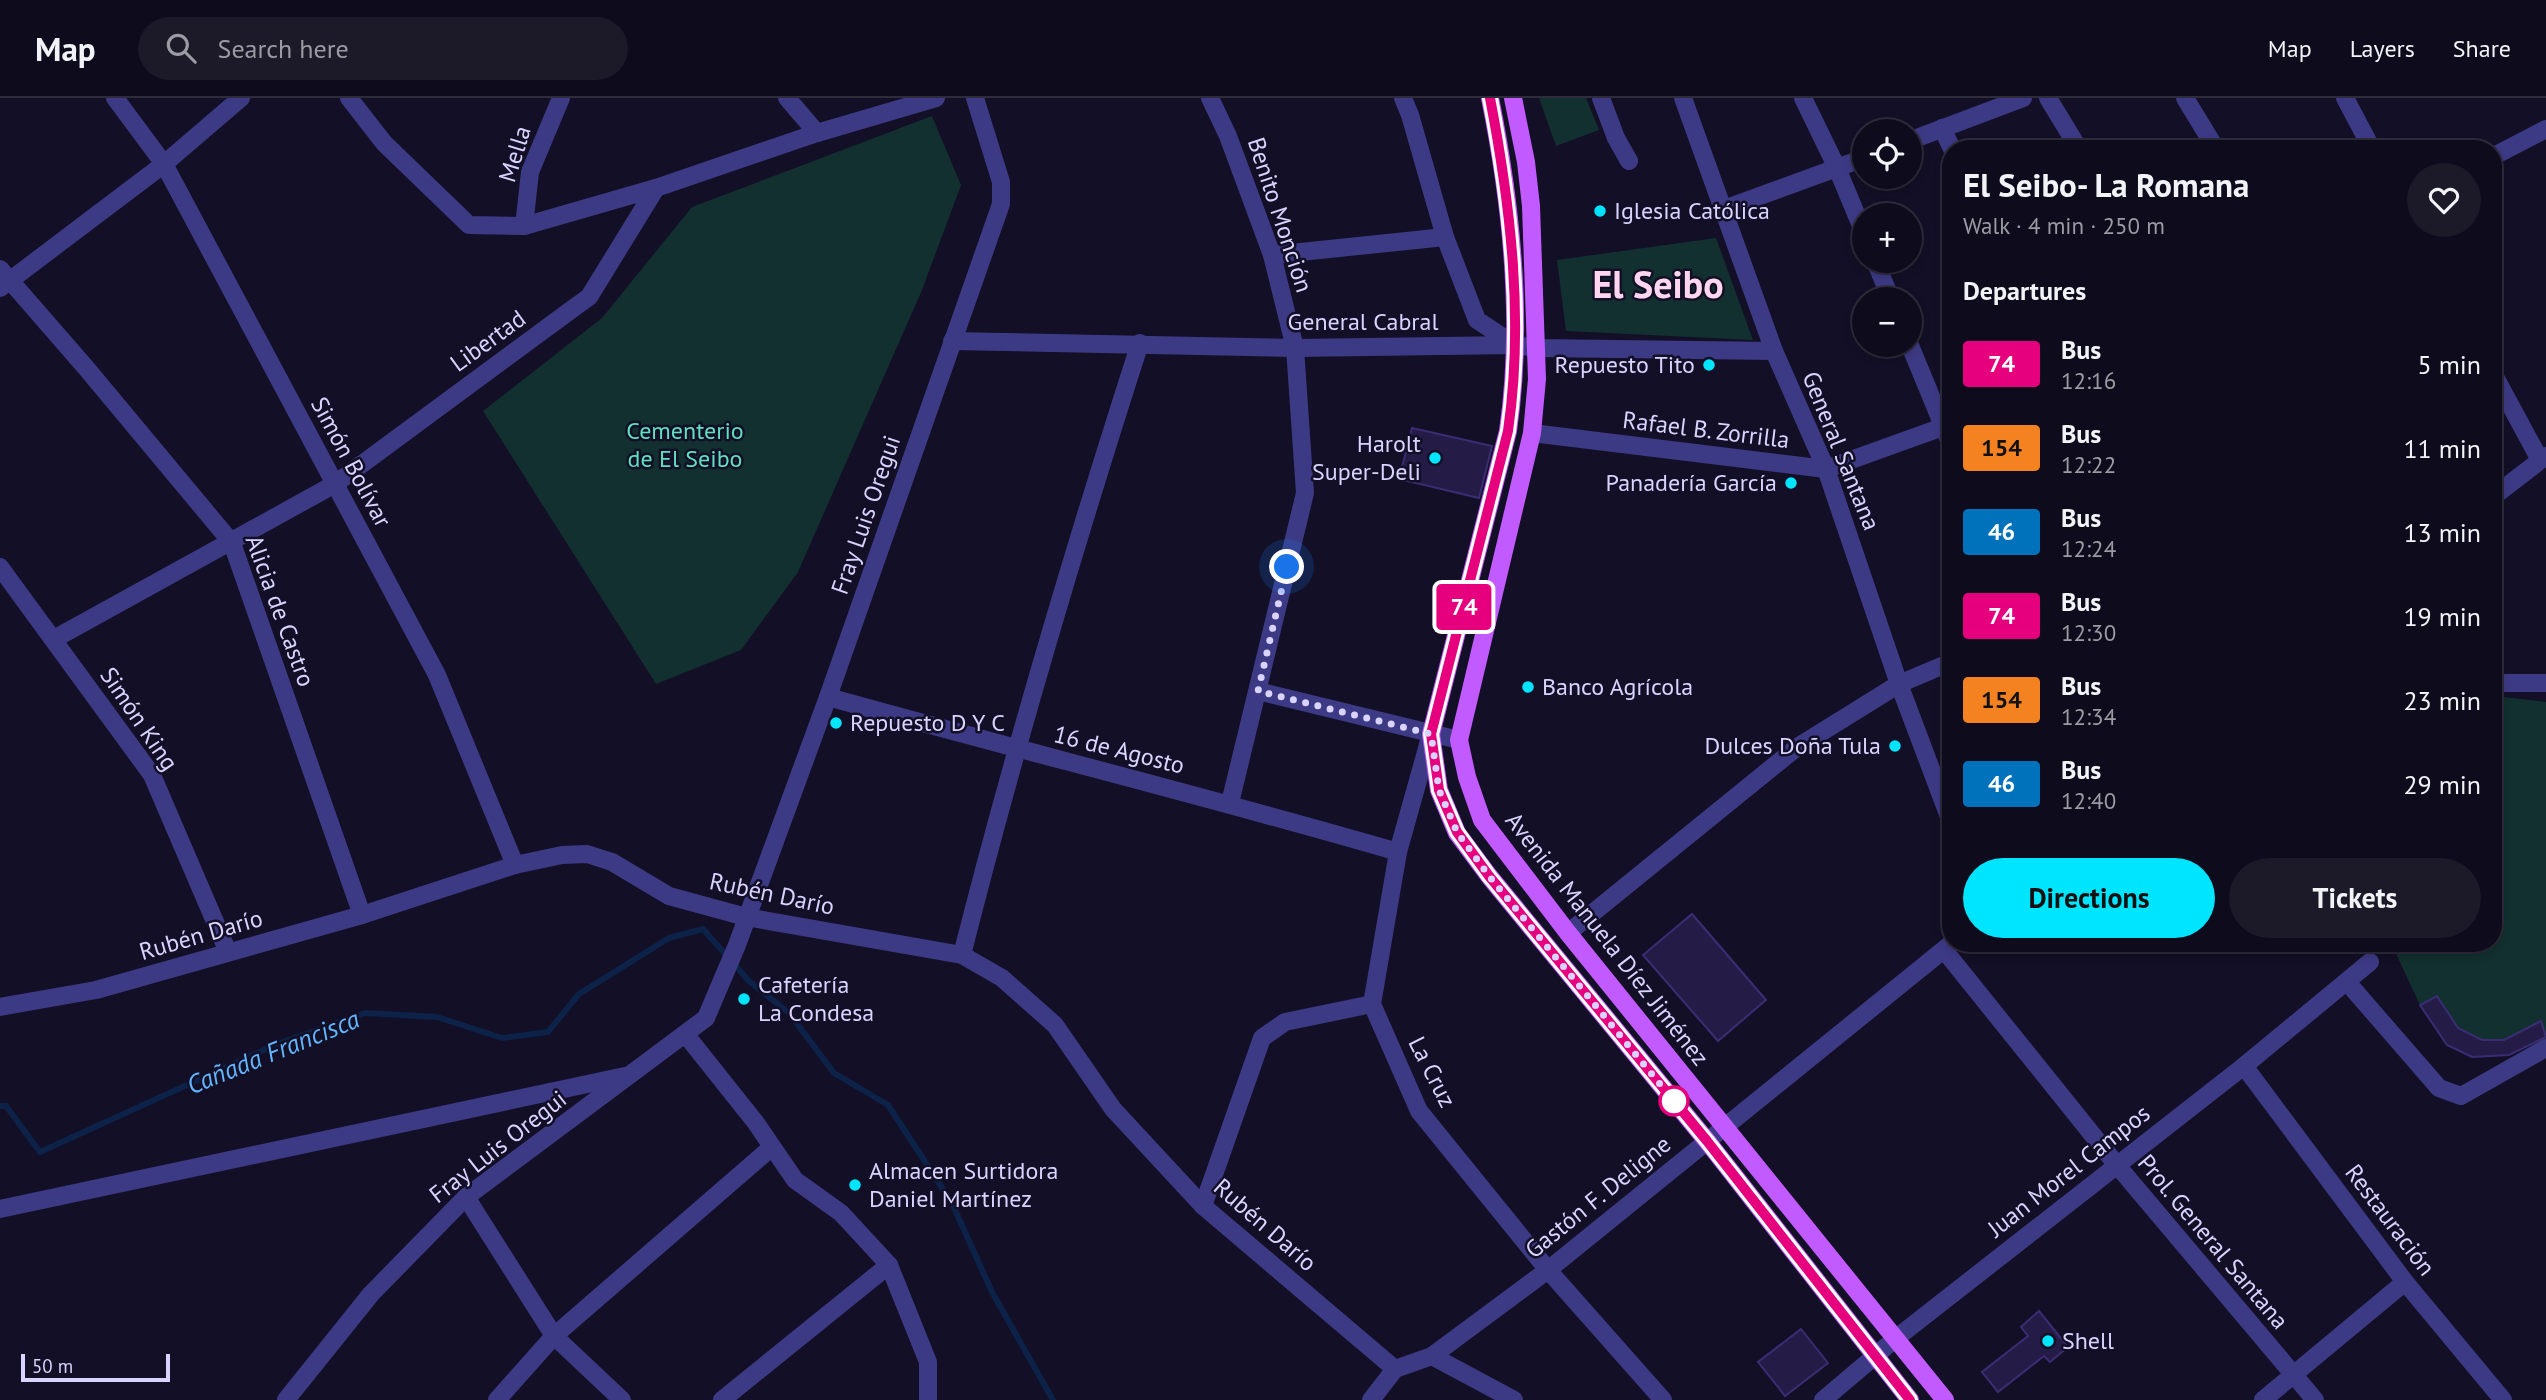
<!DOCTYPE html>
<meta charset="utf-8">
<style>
:root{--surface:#0e0b1c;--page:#1c1929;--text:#f1f3f6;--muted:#9b9ba3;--line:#2e2b3b;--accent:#00e5ff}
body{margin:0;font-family:"PT Sans",sans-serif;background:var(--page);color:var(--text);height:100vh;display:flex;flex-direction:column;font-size:26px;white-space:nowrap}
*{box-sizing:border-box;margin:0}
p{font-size:23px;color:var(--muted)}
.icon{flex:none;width:38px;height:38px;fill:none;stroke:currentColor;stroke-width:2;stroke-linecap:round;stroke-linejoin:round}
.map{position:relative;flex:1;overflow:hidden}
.side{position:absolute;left:1942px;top:42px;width:560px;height:812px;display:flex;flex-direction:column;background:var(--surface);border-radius:28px;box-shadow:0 4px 10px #0003,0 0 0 2px var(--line)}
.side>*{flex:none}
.badge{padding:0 14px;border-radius:5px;font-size:24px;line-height:46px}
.tools{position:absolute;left:1852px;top:21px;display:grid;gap:14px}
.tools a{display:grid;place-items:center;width:70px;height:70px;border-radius:50%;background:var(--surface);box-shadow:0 4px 10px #0003,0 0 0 2px var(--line);font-size:35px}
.scale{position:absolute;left:21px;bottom:18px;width:149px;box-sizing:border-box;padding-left:7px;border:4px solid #d9d4ff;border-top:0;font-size:19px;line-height:24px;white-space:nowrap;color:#d9d4ff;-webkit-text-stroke:5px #130f26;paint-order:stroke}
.you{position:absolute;width:35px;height:35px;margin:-18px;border:5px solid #fff;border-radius:50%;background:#1a73e8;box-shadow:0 0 0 10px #1a73e833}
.map>.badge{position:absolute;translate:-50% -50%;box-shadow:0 0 0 4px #fff}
h2{padding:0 21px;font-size:26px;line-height:63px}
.round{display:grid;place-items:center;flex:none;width:74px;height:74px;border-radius:37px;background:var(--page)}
.summary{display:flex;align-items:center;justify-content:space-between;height:119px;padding:0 21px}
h1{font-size:33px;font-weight:700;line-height:52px}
.primary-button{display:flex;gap:14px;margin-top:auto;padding:14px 21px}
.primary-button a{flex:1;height:80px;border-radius:42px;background:var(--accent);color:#111;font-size:28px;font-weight:700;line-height:80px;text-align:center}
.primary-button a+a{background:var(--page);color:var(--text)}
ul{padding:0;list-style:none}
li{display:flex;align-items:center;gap:21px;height:84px;padding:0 21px}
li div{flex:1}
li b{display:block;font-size:26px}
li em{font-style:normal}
li .badge{min-width:77px;font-weight:700;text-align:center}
header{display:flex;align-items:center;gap:42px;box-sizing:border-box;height:98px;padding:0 35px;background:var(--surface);border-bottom:2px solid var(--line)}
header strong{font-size:33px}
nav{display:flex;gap:38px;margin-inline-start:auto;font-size:24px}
.search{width:490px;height:63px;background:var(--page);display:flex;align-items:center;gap:18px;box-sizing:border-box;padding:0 24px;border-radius:38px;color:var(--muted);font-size:26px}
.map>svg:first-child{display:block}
</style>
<header>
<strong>Map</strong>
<div class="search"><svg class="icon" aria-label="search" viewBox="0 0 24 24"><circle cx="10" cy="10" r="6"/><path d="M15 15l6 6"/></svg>Search here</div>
<nav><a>Map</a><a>Layers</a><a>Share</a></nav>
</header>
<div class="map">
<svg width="2546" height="1302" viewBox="0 0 2546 1302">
<rect width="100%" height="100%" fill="#130f26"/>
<g fill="#12302f">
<path d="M1539 0H1586L1599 32 1556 48Z"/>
<path d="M932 18 961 87 922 192 798 474 741 552 656 586 483 313 602 220 692 109Z"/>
<path d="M1716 140 1753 242 1566 233 1557 162Z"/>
<path d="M2504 599 2546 604V941L2509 957 2472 959 2420 907 2391 845H2494V600Z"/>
</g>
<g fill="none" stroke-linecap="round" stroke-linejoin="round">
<path stroke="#0c2248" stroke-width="6" d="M0 1008H6L40 1054 277 946 365 915 437 919 502 940 548 934 579 896 669 840 703 831 749 883 789 915 834 975 888 1007 952 1105 992 1194 1053 1302"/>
</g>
<g fill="#241b47" stroke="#3b2d73" stroke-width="2">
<path d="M1412 330 1492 348 1479 400 1399 381Z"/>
<path d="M1692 816 1766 902 1718 943 1643 857Z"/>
<path d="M2437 898 2458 930 2482 942H2504L2541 923 2546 939 2509 957 2472 959 2447 947 2420 907Z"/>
<path d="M2039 1213 2068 1249 2050 1264 2044 1258 1998 1294 1982 1274 2028 1238 2021 1229Z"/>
<path d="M1801 1231 1828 1265 1785 1298 1758 1264Z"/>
</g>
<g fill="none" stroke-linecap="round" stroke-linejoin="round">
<g stroke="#3d3a85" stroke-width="18">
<path d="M115 0 164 66 437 577 515 767"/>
<path d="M349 0 384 45 469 127 524 128 656 90 817 35 936 0"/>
<path d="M787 0 817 35"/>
<path d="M1210 0 1228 38 1272 157 1295 250 1305 395 1230 705"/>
<path d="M1403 0 1410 17 1445 139 1477 222 1515 247"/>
<path d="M1601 0 1616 40 1629 63"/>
<path d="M1683 0 1774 253 1826 371 1899 586 1951 724"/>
<path d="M1803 0 1837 70 1864 135"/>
<path d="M2048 0 2079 51"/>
<path d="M2185 0 2216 51"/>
<path d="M2345 0 2372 51"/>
<path d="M1942 30 1952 51"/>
<path d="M1909 43 2023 0"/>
<path d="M2494 58 2546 31"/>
<path d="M1724 111 1864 60"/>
<path d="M524 128 530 74 561 0"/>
<path d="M1272 157 1445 139"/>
<path d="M1875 163 1891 201"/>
<path d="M0 171 87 271 232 445 362 817"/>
<path d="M0 190 164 66 241 0"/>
<path d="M952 243 1295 250 1515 247 1537 250 1774 253"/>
<path d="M1909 245 1951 347"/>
<path d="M2494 277 2540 362"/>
<path d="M1532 335 1826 371 1951 326"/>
<path d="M2494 398 2546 358"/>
<path d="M0 469 152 677 228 854"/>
<path d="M54 541 335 386 575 209 589 199 656 90"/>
<path d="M2494 585H2546"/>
<path d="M1258 593 1459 642"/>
<path d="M828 599C1018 652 1209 699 1398 754"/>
<path d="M1431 636 1398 754 1372 906 1419 1013 1548 1172 1663 1302"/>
<path d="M1568 835 1796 650 1899 586 1951 564"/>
<path d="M1944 852 2116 1066 2315 1302"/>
<path d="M962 857C1014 651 1075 447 1140 245"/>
<path d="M2347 884 2439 990 2461 998 2546 950"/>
<path d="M0 909 96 892 362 817 515 767 562 757 587 756 612 764 669 798 746 819 962 857 1002 880 1055 927 1113 1011 1203 1108 1395 1271"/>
<path d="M686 937 756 1025 795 1082 841 1115 889 1167 928 1264V1302"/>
<path d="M2244 968 2405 1184 2503 1302"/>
<path d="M466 1099 554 1238 622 1302"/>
<path d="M1203 1108 1262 940 1285 924 1372 906"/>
<path d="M0 1111 625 978"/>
<path d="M1432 1258 1514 1302"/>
<path d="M286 1302 371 1196 466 1099 706 920 737 847 828 599 1001 106V84L975 0"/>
<path d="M497 1302 554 1238 772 1049"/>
<path d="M722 1302 889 1167"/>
<path d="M1371 1302 1395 1271 1432 1258 1548 1172 1952 845"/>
<path d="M1823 1302 1895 1241 2244 968 2370 864"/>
<path d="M2263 1302 2405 1184"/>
</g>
<g stroke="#c25bff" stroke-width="18">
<path d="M1490 0C1512 109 1524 223 1508 333L1431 636 1439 692 1457 735 1489 778 1707 1043 1910 1302"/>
<path d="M1513 0 1526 64 1531 108 1537 281 1532 335 1459 642 1467 679 1482 722 1568 835 1945 1302"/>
</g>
</g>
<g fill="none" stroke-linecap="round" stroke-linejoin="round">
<defs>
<path id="line" d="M1490 0C1511 109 1524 223 1508 333L1431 636 1439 692 1457 734 1489 778 1707 1043 1910 1302"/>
</defs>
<use href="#line" stroke="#fff" stroke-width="16"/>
<use href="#line" stroke="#e6007e" stroke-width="10"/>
<path stroke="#d9d4ff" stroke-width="7" stroke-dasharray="0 12.6" d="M1287 469 1258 593 1431 636 1439 692 1457 734 1489 778 1674 1003"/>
</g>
<g fill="#00e5ff" stroke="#130f26" stroke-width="2.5">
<circle cx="1600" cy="113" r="7"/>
<circle cx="1709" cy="267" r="7"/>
<circle cx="1435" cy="360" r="7"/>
<circle cx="1791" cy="385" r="7"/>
<circle cx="1528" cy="589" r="7"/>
<circle cx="836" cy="625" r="7"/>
<circle cx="1895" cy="648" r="7"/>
<circle cx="744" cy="901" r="7"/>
<circle cx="855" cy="1087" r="7"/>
<circle cx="2048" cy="1243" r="7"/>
</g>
<circle fill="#fff" stroke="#e6007e" stroke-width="3.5" cx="1674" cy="1003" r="14"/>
<g text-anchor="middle" stroke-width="5" stroke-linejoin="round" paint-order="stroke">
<g font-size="24" fill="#d9d4ff" stroke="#130f26">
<text transform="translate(515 56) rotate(-73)" y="8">Mella</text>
<text transform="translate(1280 117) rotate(72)" y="8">Benito Monción</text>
<text x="1363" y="232">General Cabral</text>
<text transform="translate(488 243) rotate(-36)" y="8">Libertad</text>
<text transform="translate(1706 332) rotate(7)" y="8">Rafael B. Zorrilla</text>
<text transform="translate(1841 353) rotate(68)" y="8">General Santana</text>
<text transform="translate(351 364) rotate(62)" y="8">Simón Bolívar</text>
<text transform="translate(866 417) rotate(-71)" y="8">Fray Luis Oregui</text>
<text transform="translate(280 513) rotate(70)" y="8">Alicia de Castro</text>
<text transform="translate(139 621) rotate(56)" y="8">Simón King</text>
<text transform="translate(1119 652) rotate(14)" y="8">16 de Agosto</text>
<text transform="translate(772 796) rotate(12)" y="8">Rubén Darío</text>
<text transform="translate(201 837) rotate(-16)" y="8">Rubén Darío</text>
<text transform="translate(1607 841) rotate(52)" y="8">Avenida Manuela Díez Jiménez</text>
<text transform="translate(1432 974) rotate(63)" y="8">La Cruz</text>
<text transform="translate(498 1049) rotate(-38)" y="8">Fray Luis Oregui</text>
<text transform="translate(2069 1073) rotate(-38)" y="8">Juan Morel Campos</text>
<text transform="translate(1598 1099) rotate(-39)" y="8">Gastón F. Deligne</text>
<text transform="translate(2390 1122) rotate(53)" y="8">Restauración</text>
<text transform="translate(1265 1127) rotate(41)" y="8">Rubén Darío</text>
<text transform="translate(2213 1144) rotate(50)" y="8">Prol. General Santana</text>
</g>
<g font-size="24" fill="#d9d4ff" stroke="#130f26" text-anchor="start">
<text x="1614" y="121">Iglesia Católica</text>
<text x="1695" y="275" text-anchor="end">Repuesto Tito</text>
<text x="1421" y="354" text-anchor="end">Harolt<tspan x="1421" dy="28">Super-Deli</tspan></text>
<text x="1777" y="393" text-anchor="end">Panadería García</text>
<text x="1542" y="597">Banco Agrícola</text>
<text x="850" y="633">Repuesto D Y C</text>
<text x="1881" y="656" text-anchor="end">Dulces Doña Tula</text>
<text x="758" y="895">Cafetería<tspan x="758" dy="28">La Condesa</tspan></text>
<text x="869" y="1081">Almacen Surtidora<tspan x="869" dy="28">Daniel Martínez</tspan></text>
<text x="2062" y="1251">Shell</text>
</g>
<g font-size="24" fill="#5fe0c0" stroke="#130f26">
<text x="685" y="341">Cementerio<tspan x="685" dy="28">de El Seibo</tspan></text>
</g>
<g font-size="26" font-style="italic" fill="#62b6ff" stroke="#130f26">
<text transform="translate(273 954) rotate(-22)" y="9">Cañada Francisca</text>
</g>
<g font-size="38" font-weight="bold" fill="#ffd6f0" stroke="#130f26">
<text x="1658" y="200">El Seibo</text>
</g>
</g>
</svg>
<div class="tools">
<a><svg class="icon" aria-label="locate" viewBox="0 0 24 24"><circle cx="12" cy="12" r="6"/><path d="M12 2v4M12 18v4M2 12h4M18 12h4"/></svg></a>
<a>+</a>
<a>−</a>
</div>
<div class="scale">50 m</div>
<div class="you" style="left:1287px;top:469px"></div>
<b class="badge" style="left:1464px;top:509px;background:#e6007e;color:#fff">74</b>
<section class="side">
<div class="summary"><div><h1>El Seibo- La Romana</h1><p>Walk · 4 min · 250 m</p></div><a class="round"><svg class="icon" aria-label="heart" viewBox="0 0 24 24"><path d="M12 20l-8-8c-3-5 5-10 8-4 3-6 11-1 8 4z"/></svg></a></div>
<h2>Departures</h2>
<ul>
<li><span class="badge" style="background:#e6007e;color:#fff">74</span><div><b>Bus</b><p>12:16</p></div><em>5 min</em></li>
<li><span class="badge" style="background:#f58220;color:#111">154</span><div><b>Bus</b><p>12:22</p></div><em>11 min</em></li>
<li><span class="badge" style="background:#0072bc;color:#fff">46</span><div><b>Bus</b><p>12:24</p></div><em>13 min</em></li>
<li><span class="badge" style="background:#e6007e;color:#fff">74</span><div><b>Bus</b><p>12:30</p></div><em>19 min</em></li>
<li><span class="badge" style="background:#f58220;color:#111">154</span><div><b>Bus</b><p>12:34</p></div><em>23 min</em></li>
<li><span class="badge" style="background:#0072bc;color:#fff">46</span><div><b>Bus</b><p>12:40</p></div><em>29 min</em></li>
</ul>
<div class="primary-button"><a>Directions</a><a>Tickets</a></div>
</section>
</div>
